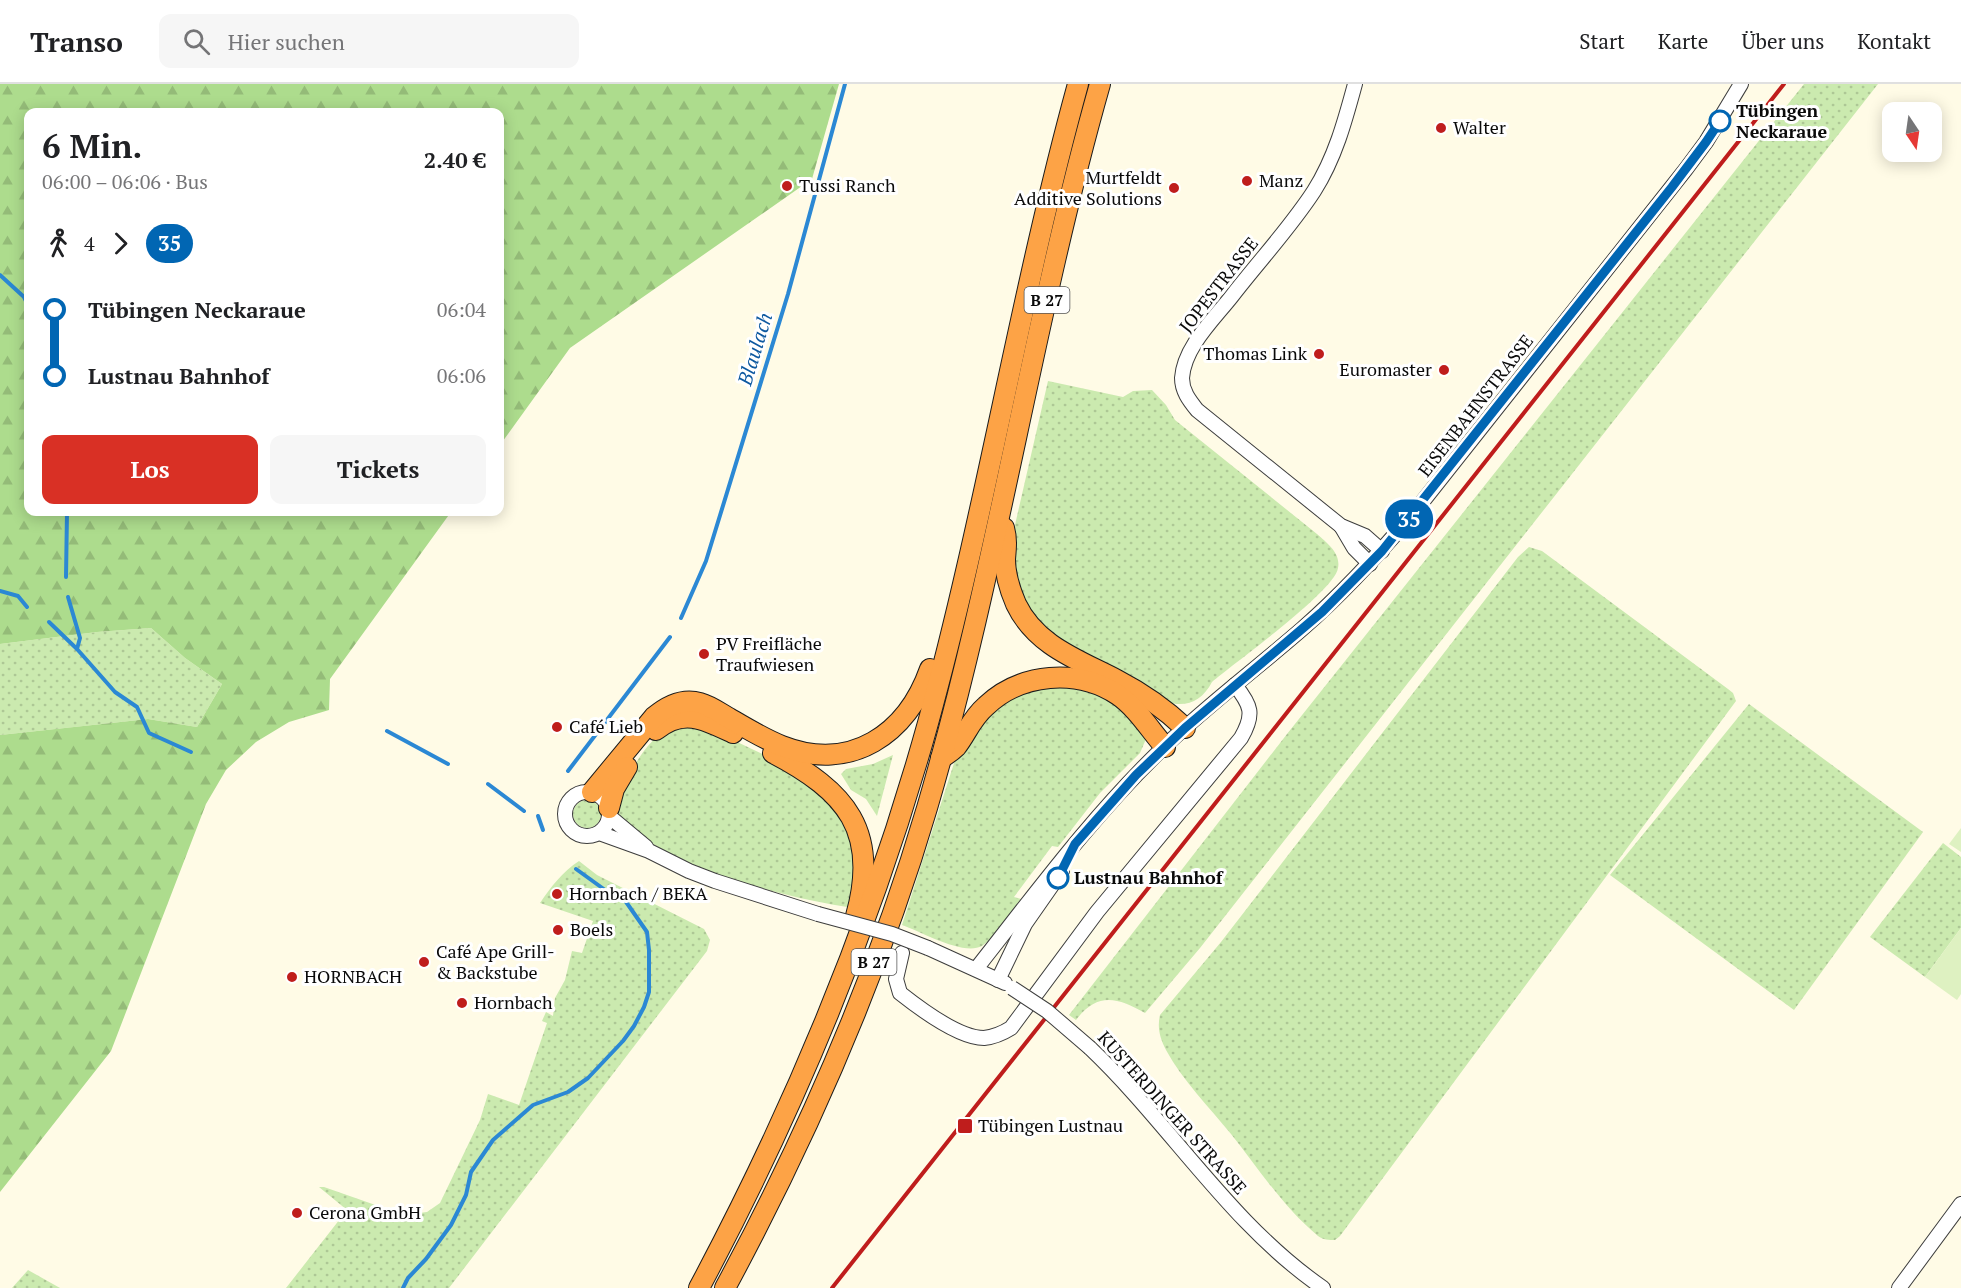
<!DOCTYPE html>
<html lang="de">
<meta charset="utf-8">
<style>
:root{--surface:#fff;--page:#f6f6f6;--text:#202124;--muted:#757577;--line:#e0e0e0;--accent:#d93025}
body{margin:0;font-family:"PT Serif",serif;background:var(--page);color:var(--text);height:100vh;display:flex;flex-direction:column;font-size:22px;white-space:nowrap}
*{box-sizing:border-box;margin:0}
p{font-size:20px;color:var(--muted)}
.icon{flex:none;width:33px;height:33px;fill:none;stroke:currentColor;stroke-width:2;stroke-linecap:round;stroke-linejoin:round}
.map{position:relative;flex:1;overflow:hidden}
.details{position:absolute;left:24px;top:24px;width:480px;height:408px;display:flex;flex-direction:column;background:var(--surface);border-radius:12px;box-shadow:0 3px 15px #0003}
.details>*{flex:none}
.badge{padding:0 12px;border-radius:20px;font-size:21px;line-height:39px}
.needle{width:39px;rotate:167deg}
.controls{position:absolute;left:1882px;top:18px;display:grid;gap:12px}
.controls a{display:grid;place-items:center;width:60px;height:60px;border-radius:12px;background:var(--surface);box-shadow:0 3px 15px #0003;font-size:30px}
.map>.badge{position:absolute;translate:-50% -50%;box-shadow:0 0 0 3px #fff}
.legs{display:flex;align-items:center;gap:9px;height:66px;padding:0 18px;font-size:20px}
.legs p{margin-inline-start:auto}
.head{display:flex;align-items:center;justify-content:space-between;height:102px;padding:0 18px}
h1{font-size:33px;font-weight:700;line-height:45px}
.primary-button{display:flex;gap:12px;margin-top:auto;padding:12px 18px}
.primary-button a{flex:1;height:69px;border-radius:12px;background:var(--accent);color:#fff;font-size:24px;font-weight:700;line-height:69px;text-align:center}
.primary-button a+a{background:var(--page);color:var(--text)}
ul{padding:0 18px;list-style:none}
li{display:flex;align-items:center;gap:21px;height:66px;font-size:22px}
li i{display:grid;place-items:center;width:9px;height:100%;margin:0 8px;background:currentColor}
li i::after{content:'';width:15px;height:15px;margin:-8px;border:4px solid;border-radius:50%;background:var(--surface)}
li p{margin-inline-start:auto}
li:first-child i{background:linear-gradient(#0000 50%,currentColor 0)}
li:last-child i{background:linear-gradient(currentColor 50%,#0000 0)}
header{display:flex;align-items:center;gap:36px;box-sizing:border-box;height:84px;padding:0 30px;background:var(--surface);border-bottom:2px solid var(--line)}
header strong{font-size:28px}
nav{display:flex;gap:33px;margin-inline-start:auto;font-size:21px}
.search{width:420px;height:54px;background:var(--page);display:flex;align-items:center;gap:15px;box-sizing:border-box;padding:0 21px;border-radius:12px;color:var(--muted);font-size:22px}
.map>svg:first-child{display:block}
</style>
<header>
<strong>Transo</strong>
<div class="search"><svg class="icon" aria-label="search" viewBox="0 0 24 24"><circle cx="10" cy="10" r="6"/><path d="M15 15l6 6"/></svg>Hier suchen</div>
<nav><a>Start</a><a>Karte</a><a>Über uns</a><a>Kontakt</a></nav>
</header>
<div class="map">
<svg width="1961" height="1204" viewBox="0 0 1961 1204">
<defs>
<pattern id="green-dots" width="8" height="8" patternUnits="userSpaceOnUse" patternTransform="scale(1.5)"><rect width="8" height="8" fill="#cbeaaf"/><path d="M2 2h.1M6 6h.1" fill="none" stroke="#adc795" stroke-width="1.8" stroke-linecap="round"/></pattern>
<pattern id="forest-firs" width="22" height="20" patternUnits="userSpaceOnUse" patternTransform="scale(1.5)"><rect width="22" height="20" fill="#addc8d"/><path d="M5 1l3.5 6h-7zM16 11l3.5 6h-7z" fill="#94bb78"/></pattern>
</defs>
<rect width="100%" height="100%" fill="#fffbe6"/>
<g fill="url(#green-dots)">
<path d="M1804 0H1878L1200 864 1145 929C1117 913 1097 908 1076 936L1069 931 1287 650Z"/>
<path d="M1048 297 1123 313 1133 307 1152 306 1166 321 1175 336 1317 450C1327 459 1341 469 1338 484 1335 507 1234 579 1212 598 1202 617 1187 624 1166 618L1064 561 1032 534 1014 498 1012 454Z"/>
<path d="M1529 463 1542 467 1728 605 1733 609 1736 617 1340 1152 1335 1156C1329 1156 1323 1156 1318 1152 1283 1123 1259 1085 1231 1050 1209 1023 1183 997 1166 966 1160 954 1157 944 1160 931L1221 858 1518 473Z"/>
<path d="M151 544 185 574 222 600 197 643 148 635 0 651V560L97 548Z"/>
<path d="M1029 601 1099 606 1145 644 1146 655 1140 669 1100 709 1058 763 1052 762 1014 813 1021 815C1012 827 995 854 982 862 963 872 922 848 902 841L955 676 975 640Z"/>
<path d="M1749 620 1923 748 1794 926 1610 791Z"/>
<path d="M674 640 714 647 773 675 841 727 857 767 853 824C787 814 690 789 637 749 630 743 621 739 619 730 615 717 623 706 628 695 638 672 652 653 674 640Z"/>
<path d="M893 671 877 732 866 715 851 706 841 690 846 685 873 680Z"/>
<circle cx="587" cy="730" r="14"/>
<path d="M1943 759 1961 773V844L1925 893 1870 853Z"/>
<path d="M579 777 597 791 704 845 710 856 707 867 449 1204H286L347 1126 319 1103H324L404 1131 427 1128 440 1119 480 1036 488 1010 519 1021 547 939 542 937 546 928 553 932 555 914 565 896 572 867 582 869 593 837 540 819C551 803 562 788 579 777Z"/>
<path d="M28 1186 60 1204H12Z"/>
</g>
<path fill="url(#forest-firs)" d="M0 0H839L812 95 570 264 500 361V28H28V428H451L330 595 329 626 289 638 256 658 226 686 206 720 111 967 0 1108V651L148 635 197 643 222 600 185 574 151 544 97 548 0 560Z"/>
<g fill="#def1c1">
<path d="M1961 744V768L1949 760Z"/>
<path d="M1961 844V910L1957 916 1925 893Z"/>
</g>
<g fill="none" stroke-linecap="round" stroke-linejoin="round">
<g stroke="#2b88d4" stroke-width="4">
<path d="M0 191 24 213 28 221"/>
<path d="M66 493 67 428"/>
<path d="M0 507 18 512 27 523"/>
<path d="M68 513 80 554 77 565 115 608 137 623 149 649 191 668"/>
<path d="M681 534 706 477 788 210 845 0"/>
<path d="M49 538 77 565"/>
<path d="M387 647 448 680"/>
<path d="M568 687 670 553"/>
<path d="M488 700 524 727"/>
<path d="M538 732 543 746"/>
<path d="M403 1204 408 1194 426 1175 451 1141 466 1111 471 1088 493 1056 533 1021 568 1008 588 994 623 957 634 942 644 923 649 908V866L647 848 624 815 612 811 576 785"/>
</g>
<defs>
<g id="minor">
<path d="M1355 0C1345 37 1335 74 1314 107 1290 144 1259 177 1232 212 1214 235 1184 263 1182 294 1182 307 1189 316 1197 326L1341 442 1365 452 1382 467"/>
<path d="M1341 442 1354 464 1370 480"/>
<circle cx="587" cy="730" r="22"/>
<path d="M610 733 646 763"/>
<path d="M599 749 649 767 689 787 715 797 818 830"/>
<path d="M928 864 1005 899"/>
<path d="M902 869 896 895 900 909C919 924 959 954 984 954 994 953 1003 949 1011 944L1097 828 1241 654C1255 630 1251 621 1235 601"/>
<path d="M976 885C1036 809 1093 731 1164 663 1208 621 1256 585 1302 545 1342 510 1378 471 1412 431L1686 85 1706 58 1741 0"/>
<path d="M998 896 1025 840 1062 787"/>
<path d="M1090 964C1171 1041 1230 1140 1323 1204"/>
<path d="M1899 1204 1961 1120"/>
</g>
<g id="highway">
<path d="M1004 444C1007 455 1006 464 1005 475 1005 491 1010 506 1016 520 1036 562 1079 576 1117 596 1142 609 1165 625 1185 644"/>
<path d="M656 646C683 623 706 636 733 649"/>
<path d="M773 669C846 707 880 747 856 832"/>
<path d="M941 674C946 671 952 667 956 663 967 649 971 635 986 622 1021 589 1077 584 1118 611 1137 624 1150 646 1165 663"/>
<path d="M592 708 654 633C667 622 683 614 700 619 711 622 720 629 729 634 746 644 764 655 782 662 851 689 907 650 930 585"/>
<path d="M609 724 614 705 627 683"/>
<path d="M699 1204C796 1022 873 837 928 639 986 428 1020 211 1078 0"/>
<path d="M725 1204C807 1052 878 890 927 724 997 486 1032 239 1100 0"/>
</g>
</defs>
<use href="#minor" stroke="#3d3d3d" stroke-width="16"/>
<use href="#highway" stroke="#1b1b1b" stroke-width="22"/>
<use href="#minor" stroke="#fff" stroke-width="14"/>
<use href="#highway" stroke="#fda346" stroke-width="20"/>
<path stroke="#bf1d1c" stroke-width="4" d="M832 1204 1784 0"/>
<defs>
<g id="minor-bridge">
<path d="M818 830 892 850 928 864"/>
<path d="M1012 904 1047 927 1090 964"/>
</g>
</defs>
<use href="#minor-bridge" stroke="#3d3d3d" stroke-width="16" stroke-linecap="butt"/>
<use href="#minor-bridge" stroke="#fff" stroke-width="14"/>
</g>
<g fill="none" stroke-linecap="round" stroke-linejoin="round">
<defs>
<path id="line-1" d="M1058 794 1075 760 1136 691 1185 644 1322 528 1382 467 1672 103 1706 58 1720 37"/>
</defs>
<use href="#line-1" stroke="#fff" stroke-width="14"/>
<use href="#line-1" stroke="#0166b3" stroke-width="9"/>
</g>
<g fill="#fff" stroke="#0166b3" stroke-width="3">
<circle cx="1720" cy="37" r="10"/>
<circle cx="1058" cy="794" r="10"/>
</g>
<g fill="#bf1d1c" stroke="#fff" stroke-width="2">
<circle cx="1441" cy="44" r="6"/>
<circle cx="1247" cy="97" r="6"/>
<circle cx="787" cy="102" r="6"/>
<circle cx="1174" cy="104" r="6"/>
<circle cx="1319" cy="270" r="6"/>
<circle cx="1444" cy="286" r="6"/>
<circle cx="704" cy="570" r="6"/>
<circle cx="557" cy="643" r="6"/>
<circle cx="557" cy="810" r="6"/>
<circle cx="558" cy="846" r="6"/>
<circle cx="424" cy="878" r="6"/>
<circle cx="292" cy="893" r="6"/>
<circle cx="462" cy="919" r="6"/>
<rect x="957" y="1034" width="16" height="16" rx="3"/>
<circle cx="297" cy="1129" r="6"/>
</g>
<g text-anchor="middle" stroke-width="6" stroke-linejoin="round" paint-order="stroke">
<g fill="#fff" stroke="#545454" stroke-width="1.5">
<rect x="1024.5" y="203" width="45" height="26" rx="4.5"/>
<rect x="851.5" y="865" width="45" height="26" rx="4.5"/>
</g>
<g font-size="16" font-weight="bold" fill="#0a0a0a">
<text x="1047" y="222">B 27</text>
<text x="874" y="884">B 27</text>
</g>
<g font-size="18" font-weight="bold" fill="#0a0a0a" stroke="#fff" text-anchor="start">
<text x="1736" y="33">Tübingen<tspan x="1736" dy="21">Neckaraue</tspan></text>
<text x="1074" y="800">Lustnau Bahnhof</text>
</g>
<g font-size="18" fill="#0a0a0a" stroke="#fff" text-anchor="start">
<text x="1453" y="50">Walter</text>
<text x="1162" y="100" text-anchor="end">Murtfeldt<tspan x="1162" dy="21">Additive Solutions</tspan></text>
<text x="1259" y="103">Manz</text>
<text x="799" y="108">Tussi Ranch</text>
<text x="1307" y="276" text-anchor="end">Thomas Link</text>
<text x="1432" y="292" text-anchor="end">Euromaster</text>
<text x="716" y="566">PV Freifläche<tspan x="716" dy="21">Traufwiesen</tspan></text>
<text x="569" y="649">Café Lieb</text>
<text x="569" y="816">Hornbach / BEKA</text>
<text x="570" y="852">Boels</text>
<text x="436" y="874">Café Ape Grill-<tspan x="436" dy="21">&amp; Backstube</tspan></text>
<text x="304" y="899">HORNBACH</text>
<text x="474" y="925">Hornbach</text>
<text x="978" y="1048">Tübingen Lustnau</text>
<text x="309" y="1135">Cerona GmbH</text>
</g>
<g font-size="18" fill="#0a0a0a" stroke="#fff">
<text transform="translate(1219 201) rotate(-52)" y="6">JOPESTRASSE</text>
<text transform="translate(1476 322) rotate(-52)" y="6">EISENBAHNSTRASSE</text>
<text transform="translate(1172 1029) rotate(48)" y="6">KUSTERDINGER STRASSE</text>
</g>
<g font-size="20" font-style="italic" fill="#0e59a0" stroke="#fff">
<text transform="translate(755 265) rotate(-73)" y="7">Blaulach</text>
</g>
</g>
</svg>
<div class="controls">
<a><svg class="needle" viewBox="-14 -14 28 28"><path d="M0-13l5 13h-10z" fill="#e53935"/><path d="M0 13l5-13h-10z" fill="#757577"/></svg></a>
</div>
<b class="badge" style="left:1409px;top:435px;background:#0166b3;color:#fff">35</b>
<section class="details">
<div class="head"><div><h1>6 Min.</h1><p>06:00 – 06:06 · Bus</p></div><b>2.40 €</b></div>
<div class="legs"><svg class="icon" aria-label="walk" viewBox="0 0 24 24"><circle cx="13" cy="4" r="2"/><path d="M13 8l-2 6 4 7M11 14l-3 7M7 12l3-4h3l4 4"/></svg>4<svg class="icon" aria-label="forward" viewBox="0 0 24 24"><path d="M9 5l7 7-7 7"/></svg><b class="badge" style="background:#0166b3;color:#fff">35</b></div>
<ul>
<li><i style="color:#0166b3"></i><b>Tübingen Neckaraue</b><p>06:04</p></li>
<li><i style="color:#0166b3"></i><b>Lustnau Bahnhof</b><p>06:06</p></li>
</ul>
<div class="primary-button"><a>Los</a><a>Tickets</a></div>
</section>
</div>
